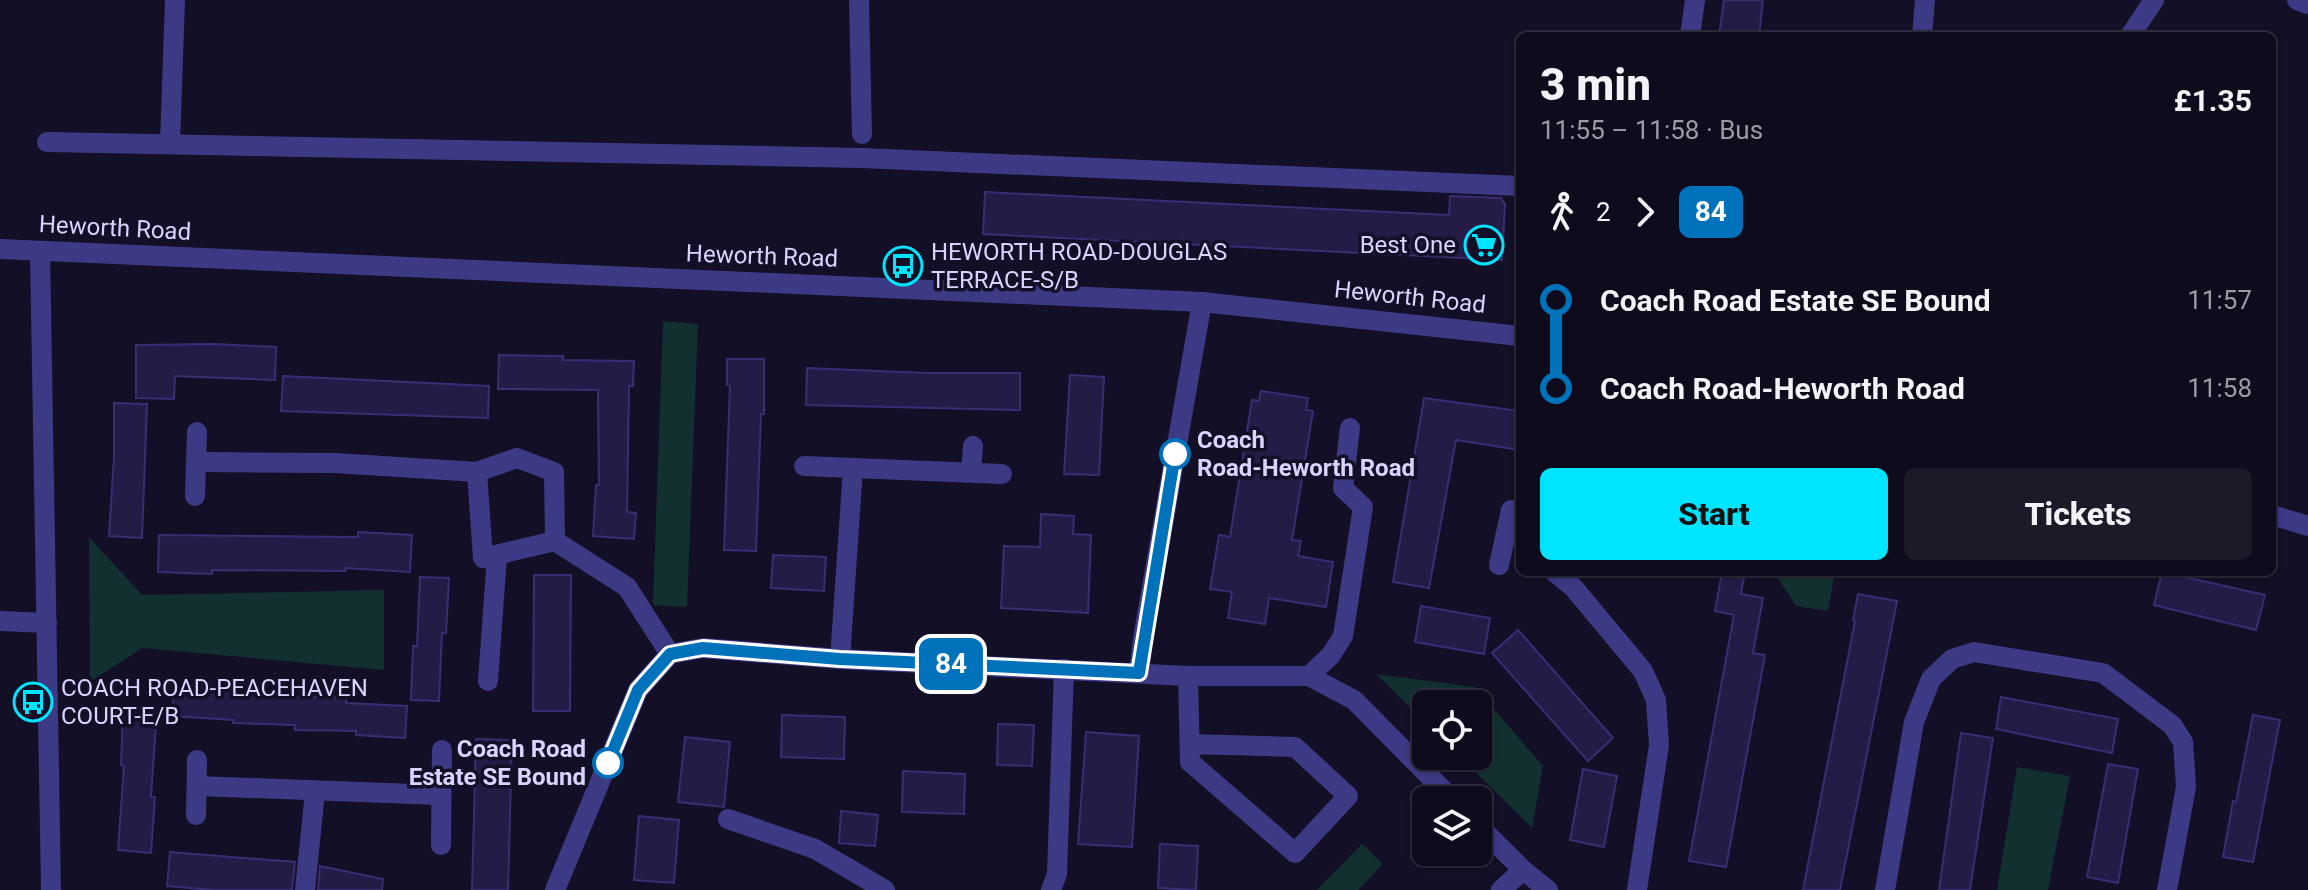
<!DOCTYPE html>
<meta charset="utf-8">
<style>
:root{--surface:#0e0b1c;--page:#1c1929;--text:#f1f3f6;--muted:#9b9ba3;--line:#2e2b3b;--accent:#00e5ff}
body{margin:0;font-family:Roboto,sans-serif;background:var(--page);color:var(--text);height:100vh;display:flex;flex-direction:column;font-size:30px;white-space:nowrap}
*{box-sizing:border-box;margin:0}
p{font-size:26px;color:var(--muted)}
.icon{flex:none;width:44px;height:44px;fill:none;stroke:currentColor;stroke-width:2;stroke-linecap:round;stroke-linejoin:round}
.map{position:relative;flex:1;overflow:hidden}
.sheet{position:absolute;left:1516px;top:32px;width:760px;height:544px;display:flex;flex-direction:column;background:var(--surface);border-radius:12px;box-shadow:0 2px 6px #0004,0 0 0 2px var(--line)}
.sheet>*{flex:none}
.badge{padding:0 16px;border-radius:12px;font-size:28px;line-height:52px}
.tools{position:absolute;left:1412px;top:690px;display:grid;gap:16px}
.tools a{display:grid;place-items:center;width:80px;height:80px;border-radius:12px;background:var(--surface);box-shadow:0 2px 6px #0004,0 0 0 2px var(--line);font-size:40px}
.map>.badge{position:absolute;translate:-50% -50%;box-shadow:0 0 0 4px #fff}
.legs{display:flex;align-items:center;gap:12px;height:88px;padding:0 24px;font-size:26px}
.legs p{margin-inline-start:auto}
.headline{display:flex;align-items:center;justify-content:space-between;height:136px;padding:0 24px}
h1{font-size:44px;font-weight:800;line-height:60px}
.primary-button{display:flex;gap:16px;margin-top:auto;padding:16px 24px}
.primary-button a{flex:1;height:92px;border-radius:12px;background:var(--accent);color:#111;font-size:32px;font-weight:800;line-height:92px;text-align:center}
.primary-button a+a{background:var(--page);color:var(--text)}
ul{padding:0 24px;list-style:none}
li{display:flex;align-items:center;gap:28px;height:88px;font-size:30px}
li i{display:grid;place-items:center;width:12px;height:100%;margin:0 10px;background:currentColor}
li i::after{content:'';width:20px;height:20px;margin:-10px;border:6px solid;border-radius:50%;background:var(--surface)}
li p{margin-inline-start:auto}
li:first-child i{background:linear-gradient(#0000 50%,currentColor 0)}
li:last-child i{background:linear-gradient(currentColor 50%,#0000 0)}
.map>svg:first-child{display:block}
</style>
<div class="map">
<svg width="2308" height="890" viewBox="0 0 2308 890">
<rect width="100%" height="100%" fill="#130f26"/>
<g fill="#12302f">
<path d="M663 321 698 324 687 607 653 605Z"/>
<path d="M89 537 142 595 384 590V670L142 648 90 682Z"/>
<path d="M1774 572H1835L1828 611 1796 606Z"/>
<path d="M1376 674 1475 687 1543 766 1532 828 1459 756H1478V704H1426V723Z"/>
<path d="M2017 767 2070 776 2048 890H1997Z"/>
<path d="M1362 844 1383 864 1358 890H1317Z"/>
</g>
<g fill="#241b47" stroke="#3b2d73" stroke-width="2">
<path d="M1724 0H1763L1759 36H1719Z"/>
<path d="M985 192 1449 215 1450 196 1501 198 1505 204 1502 260 983 234Z"/>
<path d="M214 344 276 347 275 380 175 376 174 399 136 398V345Z"/>
<path d="M499 355 563 356V360L634 361 633 386H629L627 512 636 513 634 539 593 536 596 485H599L598 390 498 389Z"/>
<path d="M727 359H764V414H761L756 551 724 550 730 386 727 385Z"/>
<path d="M807 368 925 373H1020V410L806 405Z"/>
<path d="M1070 375 1104 377 1099 475 1064 474Z"/>
<path d="M283 376 489 386 488 418 281 411Z"/>
<path d="M1261 391 1308 398 1306 410 1313 411 1292 540 1301 541 1298 556 1333 562 1326 607 1269 598 1265 624 1228 618 1232 592 1210 589 1219 535 1230 537 1252 400 1259 401Z"/>
<path d="M1424 398 1520 411V450L1456 440 1429 588 1393 582Z"/>
<path d="M114 403 147 404 142 538 109 536 114 457Z"/>
<path d="M1041 514 1074 516 1073 534 1091 535 1088 613 1001 608 1004 546 1040 547Z"/>
<path d="M358 532 412 535 410 572 345 568V571L212 570V574L158 572 159 535 358 537Z"/>
<path d="M773 555 826 557 824 591 771 588Z"/>
<path d="M1722 572H1745L1741 594 1763 598 1753 653 1765 655 1726 867 1689 861 1734 615 1715 611Z"/>
<path d="M2162 572 2265 595 2256 630 2154 605Z"/>
<path d="M534 575H571L570 711H533Z"/>
<path d="M420 577 449 578 446 633H442L439 701 411 700 413 646H417Z"/>
<path d="M1858 594 1897 601 1892 627 1840 890H1803L1855 621 1853 620Z"/>
<path d="M1421 606 1490 618 1484 654 1415 642Z"/>
<path d="M1518 630 1613 738 1588 761 1492 653Z"/>
<path d="M174 683 227 687V691L287 693V696L346 697V703L407 706 405 738 356 735V731L295 730V725L233 723V720L172 716Z"/>
<path d="M2001 697 2118 719 2112 753 1996 729Z"/>
<path d="M123 707 157 710 151 797H155L151 853 118 850 124 766 121 765Z"/>
<path d="M782 715 845 717 844 759 781 757Z"/>
<path d="M2253 715 2280 720 2253 862 2223 857 2233 801 2236 802Z"/>
<path d="M998 724 1034 725 1032 766 997 765Z"/>
<path d="M1086 732 1139 736 1132 847 1078 844Z"/>
<path d="M1961 733 1993 738 1970 890H1939Z"/>
<path d="M685 737 730 742 724 807 678 802Z"/>
<path d="M476 739 512 740 508 890H472Z"/>
<path d="M2108 764 2138 769 2118 883 2087 877Z"/>
<path d="M1583 769 1617 776 1604 847 1570 840Z"/>
<path d="M903 771 965 774 964 814 902 812Z"/>
<path d="M841 811 878 815 875 846 839 843Z"/>
<path d="M639 816 679 820 674 883 634 880Z"/>
<path d="M1160 844 1198 846 1196 890 1158 888Z"/>
<path d="M170 852 295 862 292 890H213L167 886Z"/>
<path d="M320 866 383 879 382 890H318Z"/>
</g>
<g fill="none" stroke-linecap="round" stroke-linejoin="round">
<g stroke="#3d3a85" stroke-width="20">
<path d="M859 0 862 134"/>
<path d="M2297 0 2308 4"/>
<path d="M1690 36 1695 0"/>
<path d="M1922 36 1925 0"/>
<path d="M2130 36 2154 0"/>
<path d="M47 142 862 158 1520 186"/>
<path d="M170 144 175 0"/>
<path d="M0 249 1202 302 1520 336"/>
<path d="M40 251 51 890"/>
<path d="M197 462 335 463 477 472"/>
<path d="M804 466 1002 474"/>
<path d="M971 472 973 446"/>
<path d="M195 496 197 432"/>
<path d="M2272 515 2308 526"/>
<path d="M555 541 483 558 477 472 517 458 554 472 555 541 627 587 670 654"/>
<path d="M1499 565 1511 510"/>
<path d="M1554 572 1573 587 1643 671 1656 700 1659 745 1637 890"/>
<path d="M0 621 47 623"/>
<path d="M840 659 853 468"/>
<path d="M1139 673 1143 638 1202 302"/>
<path d="M1188 676 1190 762 1295 853 1348 796 1295 747 1190 744"/>
<path d="M1309 676 1331 655 1343 636 1363 507 1343 488 1350 428"/>
<path d="M488 681 497 556"/>
<path d="M197 786 440 795"/>
<path d="M196 815 197 760"/>
<path d="M728 819 815 849 885 890"/>
<path d="M1478 825 1523 870 1548 890"/>
<path d="M441 845 442 750"/>
<path d="M305 890 315 792"/>
<path d="M555 890 638 690 670 654 703 648 840 659 1188 676H1309L1354 700 1453 800"/>
<path d="M1051 890 1057 874 1064 669"/>
<path d="M1501 890 1523 870"/>
<path d="M1885 890 1914 722 1931 679 1952 659 1974 652 2103 673 2172 725 2183 742 2186 787 2167 890"/>
</g>
</g>
<g fill="none" stroke-linecap="round" stroke-linejoin="round">
<defs>
<path id="line-1" d="M608 763 638 690 670 654 703 648 840 659 1139 673 1175 454"/>
</defs>
<use href="#line-1" stroke="#fff" stroke-width="18"/>
<use href="#line-1" stroke="#0072bc" stroke-width="12"/>
</g>
<defs>
<symbol id="supermarket-ring" viewBox="-11 -11 22 22"><circle r="9.5" fill="#130f26" stroke="#00e5ff" stroke-width="1.5"/><path d="M-6-5.5h2.5l.6 2H6L4.5 2H-2.5L-4.4-4H-6ZM-1.5 3.2a1.3 1.3 0 1 0 .1 0ZM3 3.2a1.3 1.3 0 1 0 .1 0Z" fill="#00e5ff"/></symbol>
<symbol id="bus-ring" viewBox="-11 -11 22 22"><circle r="9.5" fill="#130f26" stroke="#00e5ff" stroke-width="1.5"/><path d="M-5-6H5V4H4V6H2V4H-2V6H-4V4H-5ZM-3.5-4V0h7V-4ZM-3.5 1.2v1.5H-2V1.2ZM2 1.2v1.5H3.5V1.2Z" fill="#00e5ff"/></symbol>
</defs>
<g fill-rule="evenodd">
<use href="#supermarket-ring" x="1462" y="223" width="44" height="44"/>
<use href="#bus-ring" x="881" y="244" width="44" height="44"/>
<use href="#bus-ring" x="11" y="680" width="44" height="44"/>
</g>
<g fill="#fff" stroke="#0072bc" stroke-width="4">
<circle cx="1175" cy="454" r="14"/>
<circle cx="608" cy="763" r="14"/>
</g>
<g text-anchor="middle" stroke-width="7" stroke-linejoin="round" paint-order="stroke">
<g font-size="24" fill="#d9d4ff" stroke="#130f26">
<text transform="translate(115 228) rotate(3)" y="8">Heworth Road</text>
<text transform="translate(762 256) rotate(2)" y="8">Heworth Road</text>
<text transform="translate(1410 297) rotate(6)" y="8">Heworth Road</text>
</g>
<g font-size="24" fill="#d9d4ff" stroke="#130f26" text-anchor="start">
<text x="1456" y="253" text-anchor="end">Best One</text>
<text x="931" y="260">HEWORTH ROAD-DOUGLAS<tspan x="931" dy="28">TERRACE-S/B</tspan></text>
<text x="61" y="696">COACH ROAD-PEACEHAVEN<tspan x="61" dy="28">COURT-E/B</tspan></text>
</g>
<g font-size="24" font-weight="bold" fill="#d9d4ff" stroke="#130f26" text-anchor="start">
<text x="1197" y="448">Coach<tspan x="1197" dy="28">Road-Heworth Road</tspan></text>
<text x="586" y="757" text-anchor="end">Coach Road<tspan x="586" dy="28">Estate SE Bound</tspan></text>
</g>
</g>
</svg>
<div class="tools">
<a><svg class="icon" aria-label="locate" viewBox="0 0 24 24"><circle cx="12" cy="12" r="6"/><path d="M12 2v4M12 18v4M2 12h4M18 12h4"/></svg></a>
<a><svg class="icon" aria-label="layers" viewBox="0 0 24 24"><path d="M12 4l9 5-9 5-9-5zM3 14l9 5 9-5"/></svg></a>
</div>
<b class="badge" style="left:951px;top:664px;background:#0072bc;color:#fff">84</b>
<section class="sheet">
<div class="headline"><div><h1>3 min</h1><p>11:55 – 11:58 · Bus</p></div><b>£1.35</b></div>
<div class="legs"><svg class="icon" aria-label="walk" viewBox="0 0 24 24"><circle cx="13" cy="4" r="2"/><path d="M13 8l-2 6 4 7M11 14l-3 7M7 12l3-4h3l4 4"/></svg>2<svg class="icon" aria-label="forward" viewBox="0 0 24 24"><path d="M9 5l7 7-7 7"/></svg><b class="badge" style="background:#0072bc;color:#fff">84</b></div>
<ul>
<li><i style="color:#0072bc"></i><b>Coach Road Estate SE Bound</b><p>11:57</p></li>
<li><i style="color:#0072bc"></i><b>Coach Road-Heworth Road</b><p>11:58</p></li>
</ul>
<div class="primary-button"><a>Start</a><a>Tickets</a></div>
</section>
</div>
